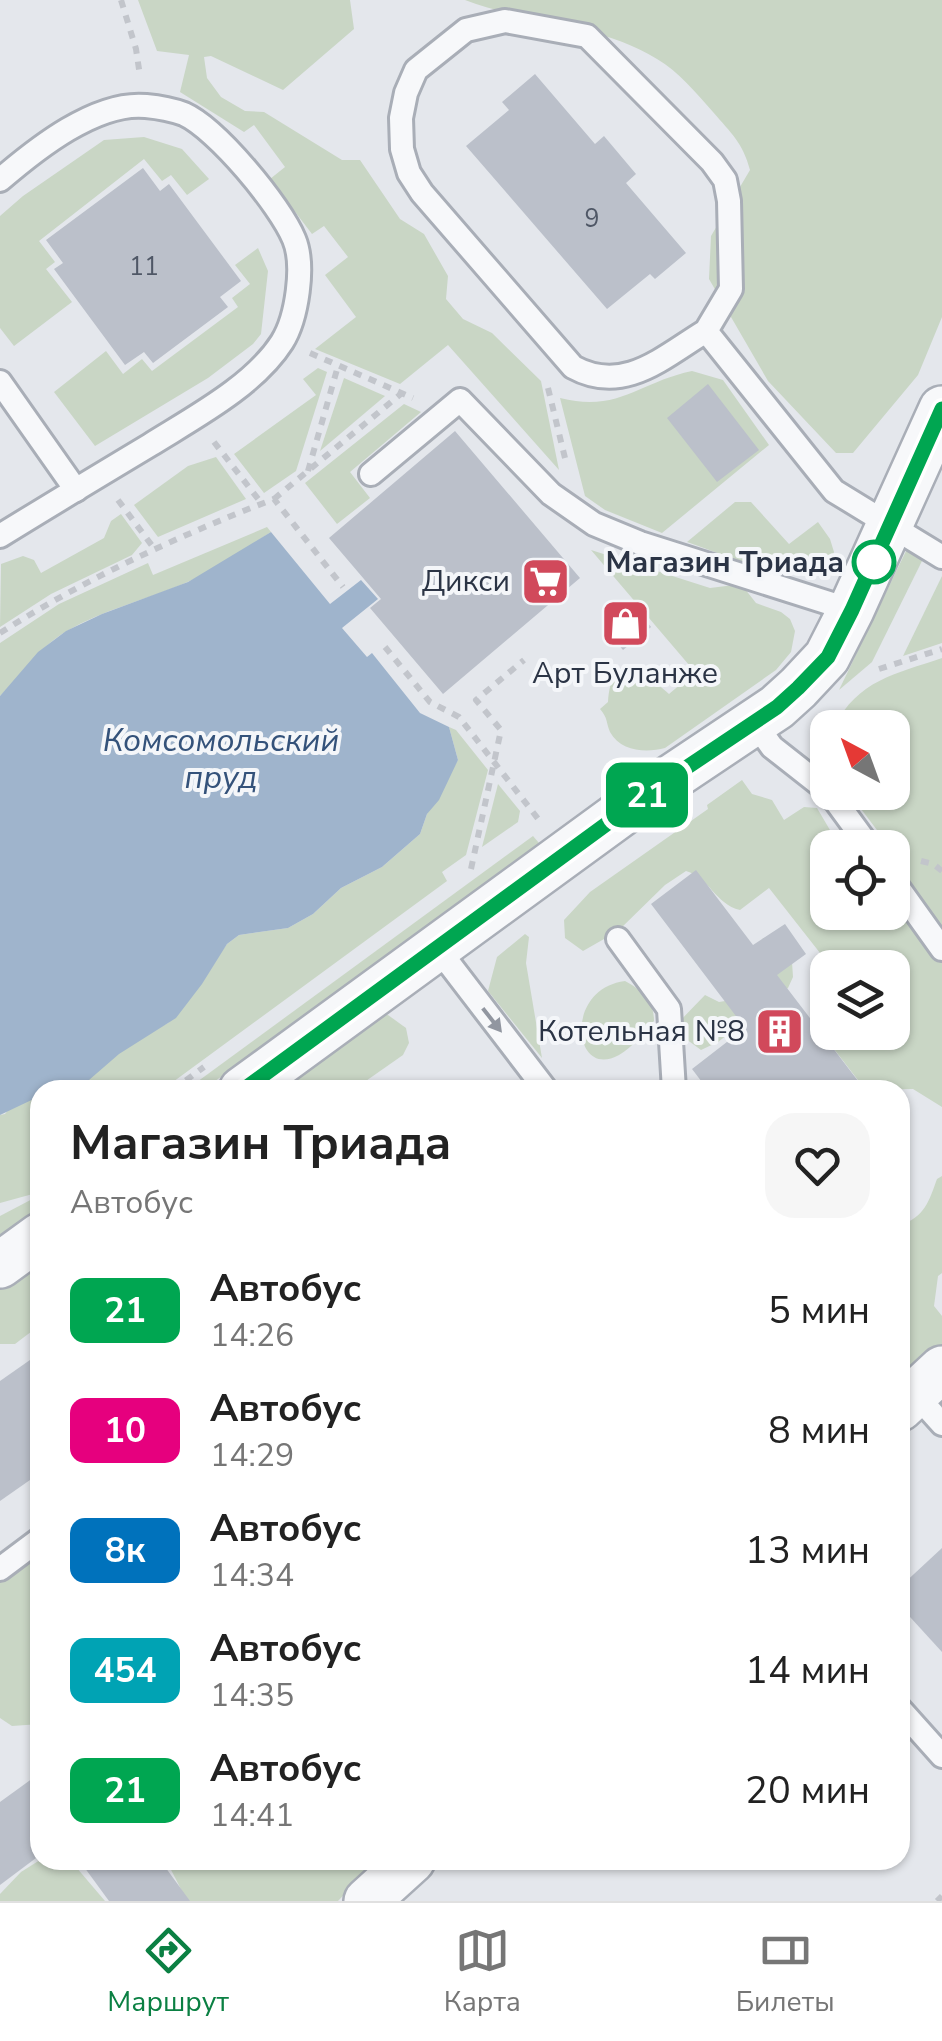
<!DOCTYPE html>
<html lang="ru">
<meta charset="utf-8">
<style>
:root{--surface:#fff;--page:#f6f6f6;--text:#222;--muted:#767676;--line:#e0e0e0;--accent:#0b8043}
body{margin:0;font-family:"Nunito Sans",sans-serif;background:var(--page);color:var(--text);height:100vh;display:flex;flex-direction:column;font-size:38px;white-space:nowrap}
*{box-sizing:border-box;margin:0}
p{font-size:32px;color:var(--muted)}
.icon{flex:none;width:55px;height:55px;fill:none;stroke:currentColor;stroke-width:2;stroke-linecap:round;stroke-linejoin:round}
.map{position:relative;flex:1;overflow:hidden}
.sheet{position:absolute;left:30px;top:1080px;width:880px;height:790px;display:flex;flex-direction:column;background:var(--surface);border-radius:30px;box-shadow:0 2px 8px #0004}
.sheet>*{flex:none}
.badge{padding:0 20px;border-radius:15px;font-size:35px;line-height:65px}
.needle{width:65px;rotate:319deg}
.buttons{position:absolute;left:810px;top:710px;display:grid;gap:20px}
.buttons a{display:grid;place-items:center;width:100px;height:100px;border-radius:20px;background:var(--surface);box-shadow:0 2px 8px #0004;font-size:50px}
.map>.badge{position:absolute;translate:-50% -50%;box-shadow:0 0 0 5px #fff}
.round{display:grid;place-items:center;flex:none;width:105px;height:105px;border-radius:30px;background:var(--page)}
.summary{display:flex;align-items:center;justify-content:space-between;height:170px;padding:0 40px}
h1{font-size:48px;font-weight:700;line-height:75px}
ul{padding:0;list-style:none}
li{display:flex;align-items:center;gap:30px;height:120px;padding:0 40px}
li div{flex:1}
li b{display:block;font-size:38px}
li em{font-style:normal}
li .badge{min-width:110px;font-weight:700;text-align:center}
.menu{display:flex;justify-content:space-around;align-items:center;height:140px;border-top:2px solid var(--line);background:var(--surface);font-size:28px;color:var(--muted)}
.menu a{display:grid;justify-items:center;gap:5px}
.menu .current{color:var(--accent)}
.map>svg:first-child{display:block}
</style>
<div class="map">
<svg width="942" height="1901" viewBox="0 0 942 1901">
<rect width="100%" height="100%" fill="#e4e7ec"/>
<g fill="#c9d6c5">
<path d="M138 0H350L354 29 283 90 211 56 204 57 207 78 221 97 245 111 264 112 342 160H360L400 219 424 234 448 276 446 299 463 319 492 333 541 381 559 470 448 345 400 384 315 349 356 317 325 275 348 257 324 226 312 234 270 179 285 167 254 125 244 132 180 92 189 55 157 51Z"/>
<path d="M465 0H942V317L918 375 853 453H836L768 381 709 279 711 236 750 170C743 143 731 133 713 112 697 94 678 71 657 59 599 23 528 24 465 0Z"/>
<path d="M144 137 182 149 209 179 187 195 171 175 162 181 144 159 39 241 55 262 46 269 72 302 14 346 0 328V216L23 196 104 140Z"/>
<path d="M258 248 268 271 261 334 253 344 208 378 95 446 54 392 106 351 123 374 142 359 152 371 238 307 232 298 250 284 235 265Z"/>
<path d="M318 368 327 372 296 471 264 493 234 454 316 395 303 379Z"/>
<path d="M692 371 723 380 769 445 662 533 605 510 585 496 560 398C619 413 639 382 692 371Z"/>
<path d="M344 378 385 396 320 451Z"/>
<path d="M404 404 421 412 350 472 370 498 337 524 305 483Z"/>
<path d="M216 457 246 499 158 537 134 505 188 466Z"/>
<path d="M735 502H751L789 544 818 522 830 539 834 552C832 557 831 563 828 567 806 591 715 551 687 542Z"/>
<path d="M121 514 142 543 132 555 51 594 0 627 1 564 23 556 34 560 41 573 104 538 111 521Z"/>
<path d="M267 527 271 532C242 551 214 571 183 584 145 600 103 610 67 631 39 647 23 673 0 696V643L59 604 148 563 153 575Z"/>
<path d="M591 550 710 588 734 585 745 589 756 603 781 612 790 619 795 631 791 652 776 670 665 748C647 753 621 752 610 732 606 723 608 718 600 709L608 702C612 646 643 671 669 694L695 672Z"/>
<path d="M906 551 923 559 872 662 839 690Z"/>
<path d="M942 576V643L903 656Z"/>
<path d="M942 658V1107L913 1089 871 1090 861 1084 834 1049 832 1033 892 1032V968L831 967 769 888 740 910C715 904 710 878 686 871L665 885 618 931 583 951 565 938 564 920 590 892 708 809 707 805 742 780 752 794 772 800 784 820 804 807 817 808 840 847 828 848V912H892L893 895 903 886 901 849 889 846 849 793 892 792V728L834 727C858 680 895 674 942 658Z"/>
<path d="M449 727 456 730 488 770 466 855 442 872 447 881 162 1090H40V1192L0 1203V1115L5 1114 16 1100 168 1023 227 944 239 935 288 928 313 914 341 888 382 867 420 834 427 814 458 760Z"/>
<path d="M498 784 520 811 518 822 482 847Z"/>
<path d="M533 836 539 843 203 1090H186Z"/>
<path d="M525 934 529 937 526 963 542 1058 488 991 497 957Z"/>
<path d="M763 938H768L792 962 793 977 788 988 718 1042 701 1050 686 1039 676 1025 705 995 719 1002 725 1001Z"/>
<path d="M625 981C643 991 654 1000 654 1021 643 1033 633 1047 619 1055 573 1081 563 989 625 981Z"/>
<path d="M377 1013 388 1015 406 1028 409 1043 403 1055 353 1090H267Z"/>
<path d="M942 1176V1273L938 1276 934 1306 942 1316V1352L900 1390V1225C925 1217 929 1201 937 1179Z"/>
<path d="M40 1195V1209L0 1238V1216Z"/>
<path d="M40 1244V1325L15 1344H0V1277Z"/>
<path d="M40 1545V1724L12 1726 0 1718V1565Z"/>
<path d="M40 1860H70L105 1901H0V1894L21 1872Z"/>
<path d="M166 1860H377L338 1901H187Z"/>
</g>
<path fill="#9fb4cc" d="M271 532 330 604 361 580 378 599 342 628 367 657 372 653 420 713 449 727 458 760 439 800 427 814 420 834 382 867 341 888 313 914 288 928 239 935 227 944 202 984 176 1018 119 1054 89 1080 74 1090H40V1096L0 1115V696L38 652 66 631 102 614 188 582Z"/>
<g fill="#bbc0ca">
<path d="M535 74 595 144 604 136 636 174 626 183 686 253 655 279 650 274 607 309 466 146 509 110 502 102Z"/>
<path d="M143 168 160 191 169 184 241 281 220 297 228 307 153 363 144 352 125 365 54 269 63 263 46 240Z"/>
<path d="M708 384 759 450 717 482 667 418Z"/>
<path d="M455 431 580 578 443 694 370 608 381 599 329 538Z"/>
<path d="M630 601 651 627 623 650 602 625Z"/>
<path d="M696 870 753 945 785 924 806 954 777 975 865 1090H708L692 1069 745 1028 651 904Z"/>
<path d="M40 1353V1473L0 1501V1381Z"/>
<path d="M942 1548V1652L900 1606V1587Z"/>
<path d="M40 1773V1855L0 1885V1802Z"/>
<path d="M79 1860H160L190 1901H109Z"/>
</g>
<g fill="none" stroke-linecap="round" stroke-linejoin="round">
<defs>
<g id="lane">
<path d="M0 180C36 149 96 101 146 106 157 107 173 110 184 114 217 129 280 205 294 239 305 265 297 318 282 342 254 386 193 418 150 445 100 475 50 505 0 536"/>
<path d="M706 331 731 289 729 201 725 180 712 162 587 36 505 21 466 30 416 70 406 93 401 118 402 149 409 173 422 193 573 367C624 395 663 357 706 331L834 491 942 557"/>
<path d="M0 382 76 490"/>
<path d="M371 474 460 400 551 494 594 524 640 543 851 610"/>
<path d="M754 722 772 747 828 791"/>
<path d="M829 792 870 848"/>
<path d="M892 879 942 949"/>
<path d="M618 939 669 1009 674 1090"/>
<path d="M438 949 546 1090"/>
<path d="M915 1394 942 1424"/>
<path d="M0 1569 40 1539"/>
<path d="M900 1709 942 1756"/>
</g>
<g id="street">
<path d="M242 1090 653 790 777 707 798 688 827 657 851 610 942 409"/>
<path d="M0 1265 40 1236"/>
<path d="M900 1408 942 1369"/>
<path d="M367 1901 412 1860"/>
</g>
</defs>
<use href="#lane" stroke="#a9aeb7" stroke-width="28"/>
<use href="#street" stroke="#a9aeb7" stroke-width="50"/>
<g stroke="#c2c5cb" stroke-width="6" stroke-dasharray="8 8" stroke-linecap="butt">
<path d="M121 0 136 49 140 76"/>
<path d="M310 353 413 398"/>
<path d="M548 388 565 458"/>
<path d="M214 442 262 504"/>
<path d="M308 471 338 366"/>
<path d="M274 499 402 393"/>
<path d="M118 500 153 547"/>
<path d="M0 633C87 578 178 536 274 499L343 587"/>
<path d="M385 647 430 702 459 717 539 820"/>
<path d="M879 669 942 649"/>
<path d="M921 861 933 864 942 871"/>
<path d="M471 869 501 730 476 700 524 660"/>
<path d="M173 1090 204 1067"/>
<path d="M937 1901 942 1896"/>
</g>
<use href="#lane" stroke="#f7f8fa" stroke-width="22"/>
<use href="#street" stroke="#f7f8fa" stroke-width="45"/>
</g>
<defs><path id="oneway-solid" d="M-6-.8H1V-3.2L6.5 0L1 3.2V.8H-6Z" transform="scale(2.5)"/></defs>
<use fill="#9196a0" href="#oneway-solid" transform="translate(492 1020) rotate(52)"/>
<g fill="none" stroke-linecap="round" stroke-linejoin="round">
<defs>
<path id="line" d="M243 1090 653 790 777 707 798 688 828 657 852 610 942 409"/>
</defs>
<use href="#line" stroke="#fff" stroke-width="22"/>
<use href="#line" stroke="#00a651" stroke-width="15"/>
</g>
<defs>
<symbol id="supermarket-square" viewBox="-11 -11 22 22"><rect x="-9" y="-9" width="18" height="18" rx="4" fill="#d1495b" stroke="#f4f6f9"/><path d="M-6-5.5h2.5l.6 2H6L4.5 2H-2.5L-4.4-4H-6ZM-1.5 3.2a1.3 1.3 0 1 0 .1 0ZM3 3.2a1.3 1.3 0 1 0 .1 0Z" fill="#fff"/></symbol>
<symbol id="shop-square" viewBox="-11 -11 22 22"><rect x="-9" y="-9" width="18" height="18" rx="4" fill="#d1495b" stroke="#f4f6f9"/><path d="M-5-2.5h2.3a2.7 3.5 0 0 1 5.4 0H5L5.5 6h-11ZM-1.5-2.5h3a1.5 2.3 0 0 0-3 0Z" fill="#fff"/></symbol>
<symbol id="building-square" viewBox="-11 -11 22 22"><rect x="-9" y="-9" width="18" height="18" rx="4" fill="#d1495b" stroke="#f4f6f9"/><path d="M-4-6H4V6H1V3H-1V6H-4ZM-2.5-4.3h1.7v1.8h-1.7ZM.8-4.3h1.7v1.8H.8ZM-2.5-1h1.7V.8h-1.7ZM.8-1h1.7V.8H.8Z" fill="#fff"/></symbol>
</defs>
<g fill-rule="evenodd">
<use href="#supermarket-square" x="518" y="554" width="55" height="55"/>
<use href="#shop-square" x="598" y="596" width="55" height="55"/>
<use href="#building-square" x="752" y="1004" width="55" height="55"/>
</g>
<circle fill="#fff" stroke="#00a651" stroke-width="5" cx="874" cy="562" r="20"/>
<g text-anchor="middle" stroke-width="8" stroke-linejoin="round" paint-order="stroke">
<g font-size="25" fill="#4f5766">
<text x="592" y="227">9</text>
<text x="144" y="275">11</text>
</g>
<g font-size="30" font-weight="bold" fill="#2b3445" stroke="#f4f6f9" text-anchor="end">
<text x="844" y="572">Магазин Триада</text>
</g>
<g font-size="30" fill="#2b3445" stroke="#f4f6f9" text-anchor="end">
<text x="510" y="591">Дикси</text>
<text x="625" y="683" text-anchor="middle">Арт Буланже</text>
<text x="745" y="1041">Котельная №8</text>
</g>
<g font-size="32" font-style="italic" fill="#34527a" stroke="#f4f6f9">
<text x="221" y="751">Комсомольский<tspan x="221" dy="37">пруд</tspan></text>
</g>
</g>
</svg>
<div class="buttons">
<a><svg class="needle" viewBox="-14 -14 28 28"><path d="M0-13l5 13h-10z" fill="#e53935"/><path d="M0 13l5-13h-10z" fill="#767676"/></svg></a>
<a><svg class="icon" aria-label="locate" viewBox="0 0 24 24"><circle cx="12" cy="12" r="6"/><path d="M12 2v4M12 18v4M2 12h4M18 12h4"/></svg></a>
<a><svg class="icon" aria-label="layers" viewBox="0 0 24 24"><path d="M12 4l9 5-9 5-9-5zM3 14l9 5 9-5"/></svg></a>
</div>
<b class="badge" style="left:647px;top:795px;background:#00a651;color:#fff">21</b>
<section class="sheet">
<div class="summary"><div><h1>Магазин Триада</h1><p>Автобус</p></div><a class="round"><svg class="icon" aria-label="heart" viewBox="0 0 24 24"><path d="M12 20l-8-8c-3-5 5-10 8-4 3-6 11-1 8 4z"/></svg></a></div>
<ul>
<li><span class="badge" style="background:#00a651;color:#fff">21</span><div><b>Автобус</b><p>14:26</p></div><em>5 мин</em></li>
<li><span class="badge" style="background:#e6007e;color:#fff">10</span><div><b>Автобус</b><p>14:29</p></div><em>8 мин</em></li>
<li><span class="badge" style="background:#0072bc;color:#fff">8к</span><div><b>Автобус</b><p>14:34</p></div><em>13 мин</em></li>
<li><span class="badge" style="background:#00a3b4;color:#fff">454</span><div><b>Автобус</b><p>14:35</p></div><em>14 мин</em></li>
<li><span class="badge" style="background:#00a651;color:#fff">21</span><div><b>Автобус</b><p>14:41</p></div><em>20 мин</em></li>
</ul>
</section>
</div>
<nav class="menu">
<a class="current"><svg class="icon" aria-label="directions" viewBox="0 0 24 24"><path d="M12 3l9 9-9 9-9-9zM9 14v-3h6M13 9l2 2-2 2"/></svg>Маршрут</a>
<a><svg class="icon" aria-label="map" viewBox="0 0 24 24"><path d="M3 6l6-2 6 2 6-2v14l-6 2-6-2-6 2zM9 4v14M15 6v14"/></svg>Карта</a>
<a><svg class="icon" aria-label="tickets" viewBox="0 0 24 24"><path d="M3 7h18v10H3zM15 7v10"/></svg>Билеты</a>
</nav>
